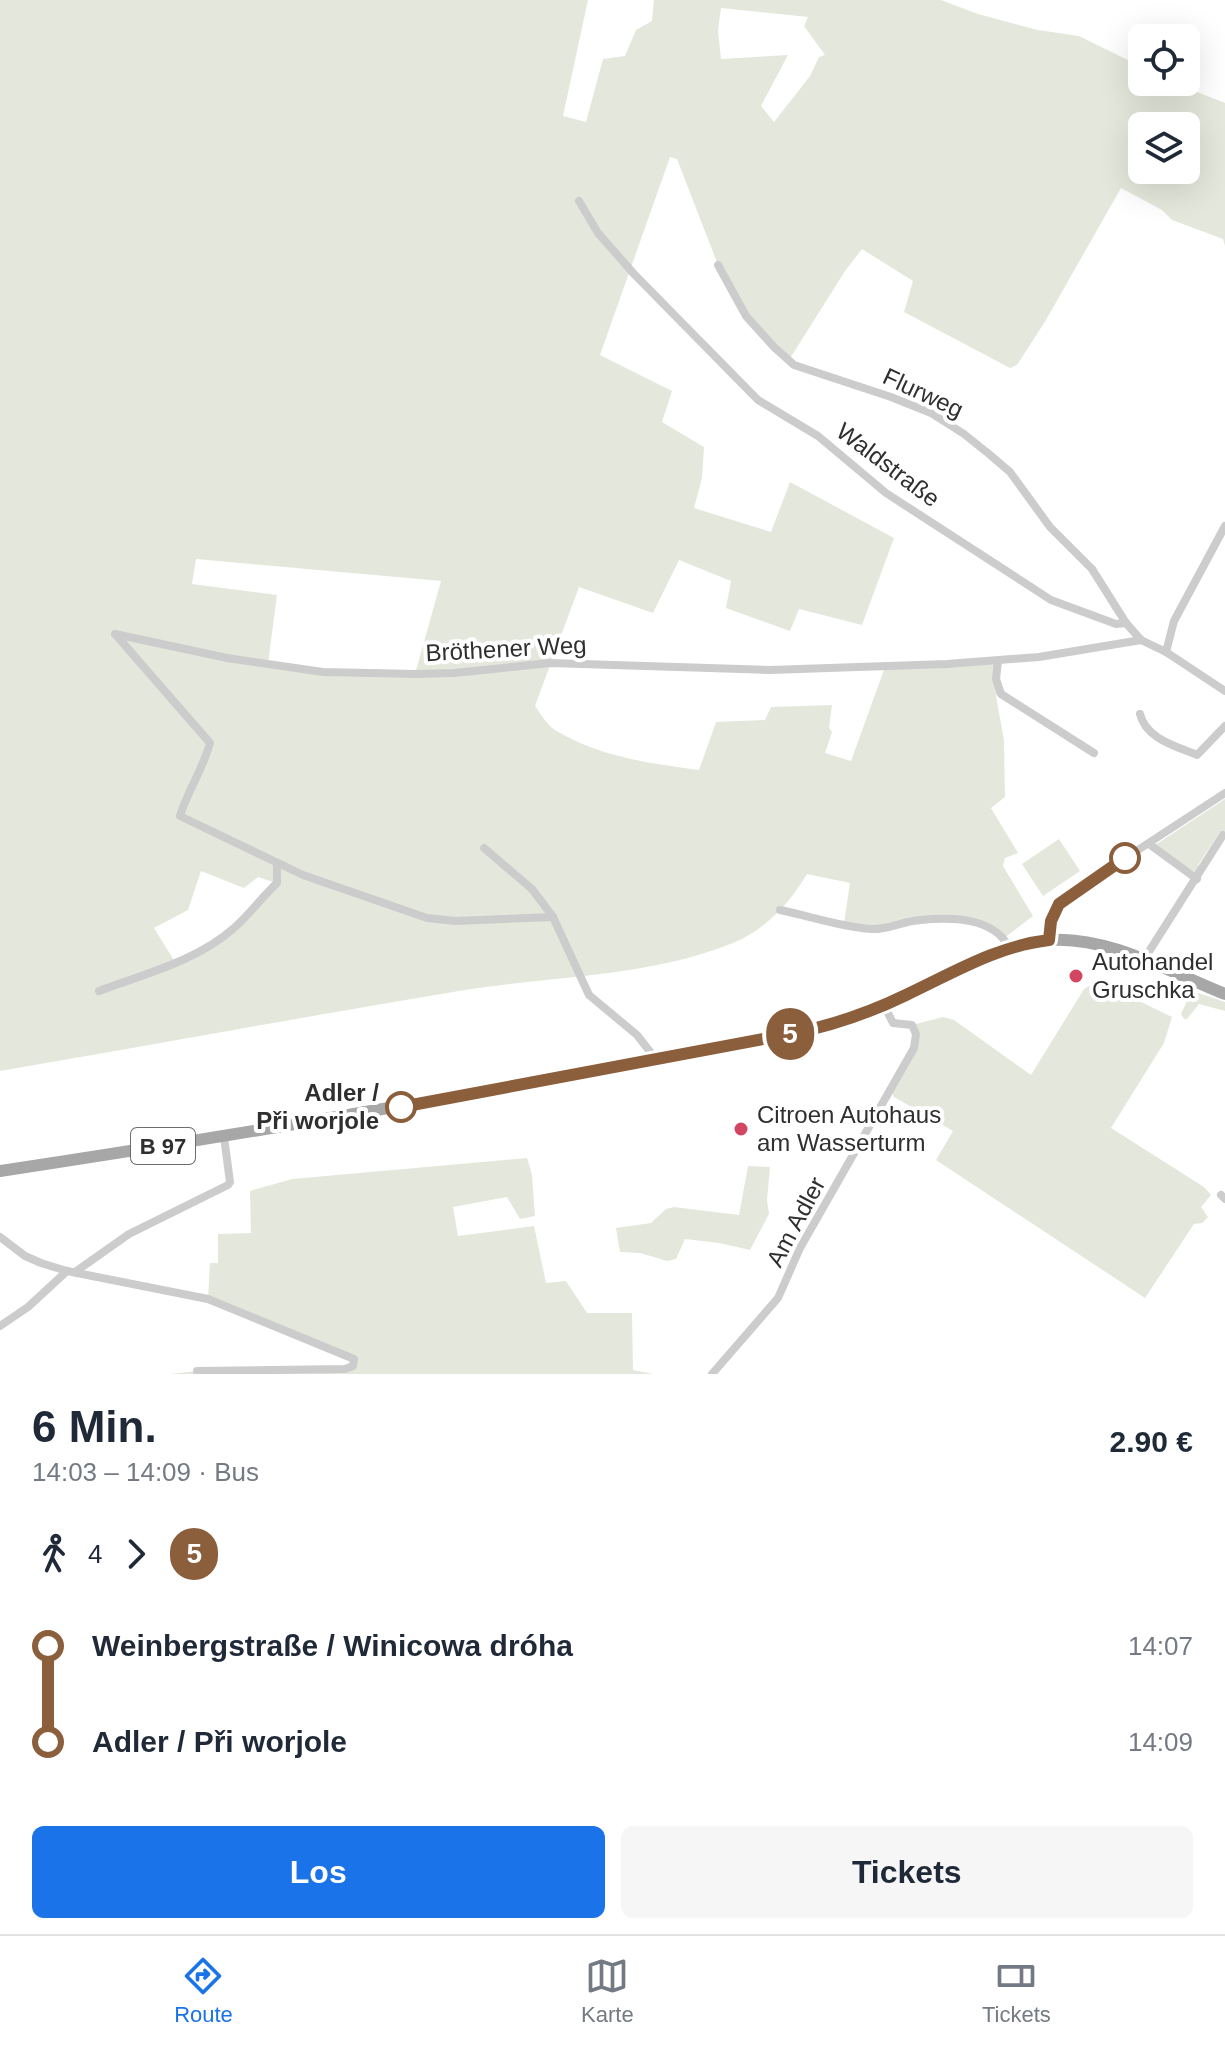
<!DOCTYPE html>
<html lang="de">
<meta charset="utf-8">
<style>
:root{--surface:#fff;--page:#f6f6f7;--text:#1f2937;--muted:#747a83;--line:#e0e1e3;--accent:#1a73e8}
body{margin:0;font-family:Helvetica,sans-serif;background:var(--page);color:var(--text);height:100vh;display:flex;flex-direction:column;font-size:30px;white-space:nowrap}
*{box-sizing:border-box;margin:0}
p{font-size:26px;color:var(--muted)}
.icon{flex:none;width:44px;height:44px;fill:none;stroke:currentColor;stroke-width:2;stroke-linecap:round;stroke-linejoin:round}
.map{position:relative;height:1374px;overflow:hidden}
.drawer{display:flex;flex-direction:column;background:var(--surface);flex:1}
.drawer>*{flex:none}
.badge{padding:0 16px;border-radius:26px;font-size:28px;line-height:52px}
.buttons{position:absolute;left:1128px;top:24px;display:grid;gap:16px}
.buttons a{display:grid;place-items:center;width:72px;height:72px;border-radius:12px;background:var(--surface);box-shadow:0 8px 32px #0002;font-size:40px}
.map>.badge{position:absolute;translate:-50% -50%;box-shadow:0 0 0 4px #fff}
.legs{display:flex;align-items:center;gap:12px;height:88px;padding:0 32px;font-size:26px}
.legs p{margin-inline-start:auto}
.overview{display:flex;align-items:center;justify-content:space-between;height:136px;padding:0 32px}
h1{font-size:44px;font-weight:800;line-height:60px}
.cta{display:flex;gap:16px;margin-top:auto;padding:16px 32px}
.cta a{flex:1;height:92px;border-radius:12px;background:var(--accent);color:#fff;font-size:32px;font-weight:800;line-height:92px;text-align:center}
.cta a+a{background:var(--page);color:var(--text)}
ul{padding:0 32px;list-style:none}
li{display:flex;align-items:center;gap:28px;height:96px;font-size:30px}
li i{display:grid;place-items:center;width:12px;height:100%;margin:0 10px;background:currentColor}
li i::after{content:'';width:20px;height:20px;margin:-10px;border:6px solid;border-radius:50%;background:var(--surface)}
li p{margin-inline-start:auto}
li:first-child i{background:linear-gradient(#0000 50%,currentColor 0)}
li:last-child i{background:linear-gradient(currentColor 50%,#0000 0)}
.tabs{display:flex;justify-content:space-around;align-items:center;height:112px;border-top:2px solid var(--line);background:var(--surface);font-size:22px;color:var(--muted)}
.tabs a{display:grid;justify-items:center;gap:4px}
.tabs .active{color:var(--accent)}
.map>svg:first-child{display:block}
</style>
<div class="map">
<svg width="1225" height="1374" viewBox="0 0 1225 1374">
<rect width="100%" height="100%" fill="#fff"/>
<g fill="#e4e8dc" fill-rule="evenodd">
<path d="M0 0H588L563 116 586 122 603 59 625 56 636 30 652 21 654 0H941L978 14 1038 30 1079 36 1142 67V82H1172L1225 103V246L1223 239 1172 220 1162 210 1121 188 1046 320 1017 365 1010 368 904 312 913 281 862 249 845 271 789 360 746 316 718 265 677 159 670 157 600 355 672 391 662 422 704 447 702 478 694 508 771 532 790 482 894 538 862 625 799 609 790 631 726 608 731 581 679 560 653 613 579 587 535 706C541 714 547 725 555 730 599 757 649 763 699 770L716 722 765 720 771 707 832 705 829 728 832 732 825 753 851 761 885 667 998 661 999 691 996 696 1004 740 1005 797 991 808 1018 853 1005 858 1003 866 1033 916 1004 938C970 910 928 925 888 928 874 929 858 925 844 923L850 883 807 874C789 904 766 929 733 943 652 976 557 976 471 989 314 1015 157 1044 0 1071ZM721 8 808 17 804 26 825 55 819 57 810 76 774 122 761 106 788 55 721 59 718 30ZM1142 126H1186V170H1142ZM196 559 441 581 415 674 323 672 268 664 277 595 192 584ZM201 871 244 888 258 877 276 883 234 928 175 962 154 928 188 910Z"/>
<path d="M1225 799V831L1220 832 1198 865 1201 868 1196 873 1155 845Z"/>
<path d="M1059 839 1080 871 1043 896 1022 864Z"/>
<path d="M1098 981 1172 1017 1164 1043 1111 1128 1204 1187 1211 1195 1201 1207 1208 1217 1202 1223 1194 1224 1145 1298 936 1160 953 1131 894 1097 891 1090 914 1049 912 1025 943 1017 954 1020 1031 1075 1084 989Z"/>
<path d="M1198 993 1225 1002V1011L1199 1004 1187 1019H1184L1181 1014 1188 999Z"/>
<path d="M527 1158 532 1175 535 1216 520 1219 507 1197 453 1207 458 1236 534 1226 546 1283 566 1281 587 1313H632L633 1370 653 1374H170L197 1371 345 1369 354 1359 208 1299 210 1263H218V1234L251 1233 250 1191 292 1179Z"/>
<path d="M748 1166 770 1167 767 1200 769 1214 750 1250 719 1243 685 1239 676 1259 667 1261 640 1253 620 1252 616 1228 651 1223 666 1209 674 1207 739 1215Z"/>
</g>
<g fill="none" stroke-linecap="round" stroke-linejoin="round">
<g stroke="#ccc" stroke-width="8">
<path d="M579 201 598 233 634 274 758 400 818 436 886 493 1051 600 1116 624 1126 623 1141 640 1166 652 1225 691"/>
<path d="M718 265 746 316 774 347 794 365 891 397 931 413 964 434 989 454 1010 472 1050 527 1092 569 1126 623"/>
<path d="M115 634 227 658 323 672 416 674 454 673 550 663 770 670 947 664 1039 657 1141 640"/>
<path d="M116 635 210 743C203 769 188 790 180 816L303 875 427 918 455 921 553 917"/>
<path d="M1166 652 1174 621 1225 526"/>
<path d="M998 661 996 679 1001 694 1094 753"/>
<path d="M1140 714C1146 739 1176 746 1197 755L1225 726"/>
<path d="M1149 844 1197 879"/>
<path d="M484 848 532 889 553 917 589 995 637 1035 655 1058"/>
<path d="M780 910C810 916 841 927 871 929 888 930 903 921 920 920 951 917 993 917 1009 947"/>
<path d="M1049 940 1054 911 1066 897 1225 793"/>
<path d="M1143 961 1223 835"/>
<path d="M99 991C144 974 197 961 234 928 249 915 262 897 277 883V863"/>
<path d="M1221 1195 1225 1199"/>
<path d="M0 1237 25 1256 41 1263 67 1271 208 1299 354 1359 353 1366 345 1369 197 1371"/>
<path d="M75 1272 129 1234 228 1185 230 1182 224 1137"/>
<path d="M0 1326 28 1307 67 1271"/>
<path d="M712 1374 778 1298 800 1248 914 1048 916 1034 912 1025 893 1023 884 1005"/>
</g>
<path stroke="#a7a7a7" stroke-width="12" d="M0 1171C218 1138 435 1102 651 1059 705 1048 760 1042 814 1029 855 1019 894 1001 932 983 970 964 1007 942 1050 940 1110 936 1171 973 1225 994"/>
</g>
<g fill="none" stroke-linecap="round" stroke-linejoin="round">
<defs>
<path id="line-1" d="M401 1107 790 1034C831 1026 869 1013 906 995 953 973 997 946 1049 940L1051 921 1059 904 1125 858"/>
</defs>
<use href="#line-1" stroke="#fff" stroke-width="18"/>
<use href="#line-1" stroke="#8b5e3c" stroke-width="12"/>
</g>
<g fill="#fff" stroke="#8b5e3c" stroke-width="4">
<circle cx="1125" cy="858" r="14"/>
<circle cx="401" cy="1107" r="14"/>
</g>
<g fill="#d24662" stroke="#fff" stroke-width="3">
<circle cx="1076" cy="976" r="8"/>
<circle cx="741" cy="1129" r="8"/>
</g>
<g text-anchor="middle" stroke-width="8" stroke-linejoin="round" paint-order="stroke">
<rect fill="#fff" stroke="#6d6d6d" stroke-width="2" x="131" y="1128" width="64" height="36" rx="6"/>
<g font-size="22" font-weight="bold" fill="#2f2f2f">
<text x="163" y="1154">B 97</text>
</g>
<g font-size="24" fill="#2f2f2f" stroke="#fff">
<text transform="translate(923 393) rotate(25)" y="8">Flurweg</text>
<text transform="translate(888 465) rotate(37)" y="8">Waldstraße</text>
<text transform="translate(506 649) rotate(-3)" y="8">Bröthener Weg</text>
<text transform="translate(796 1222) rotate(-62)" y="8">Am Adler</text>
</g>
<g font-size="24" fill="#2f2f2f" stroke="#fff" text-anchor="start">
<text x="1092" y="970">Autohandel<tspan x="1092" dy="28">Gruschka</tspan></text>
<text x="757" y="1123">Citroen Autohaus<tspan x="757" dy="28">am Wasserturm</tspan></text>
</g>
<g font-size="24" font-weight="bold" fill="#2f2f2f" stroke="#fff" text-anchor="end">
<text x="379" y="1101">Adler /<tspan x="379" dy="28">Při worjole</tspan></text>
</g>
</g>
</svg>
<div class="buttons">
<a><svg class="icon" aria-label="locate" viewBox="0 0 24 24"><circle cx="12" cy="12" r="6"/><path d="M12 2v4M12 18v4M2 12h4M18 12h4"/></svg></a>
<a><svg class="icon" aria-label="layers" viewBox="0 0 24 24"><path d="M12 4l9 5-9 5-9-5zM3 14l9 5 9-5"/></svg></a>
</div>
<b class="badge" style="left:790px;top:1034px;background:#8b5e3c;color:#fff">5</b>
</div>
<section class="drawer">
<div class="overview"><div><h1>6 Min.</h1><p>14:03 – 14:09 · Bus</p></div><b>2.90 €</b></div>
<div class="legs"><svg class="icon" aria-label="walk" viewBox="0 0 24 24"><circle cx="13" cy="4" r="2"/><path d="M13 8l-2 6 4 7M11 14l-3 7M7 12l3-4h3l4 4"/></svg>4<svg class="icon" aria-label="forward" viewBox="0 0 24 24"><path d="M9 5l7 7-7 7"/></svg><b class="badge" style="background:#8b5e3c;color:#fff">5</b></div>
<ul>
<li><i style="color:#8b5e3c"></i><b>Weinbergstraße / Winicowa dróha</b><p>14:07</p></li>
<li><i style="color:#8b5e3c"></i><b>Adler / Při worjole</b><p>14:09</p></li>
</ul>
<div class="cta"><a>Los</a><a>Tickets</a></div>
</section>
<nav class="tabs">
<a class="active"><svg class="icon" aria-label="directions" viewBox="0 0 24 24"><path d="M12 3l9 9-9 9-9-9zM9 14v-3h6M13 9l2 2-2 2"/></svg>Route</a>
<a><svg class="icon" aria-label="map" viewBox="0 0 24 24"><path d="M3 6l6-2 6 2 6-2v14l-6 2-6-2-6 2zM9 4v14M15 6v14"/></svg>Karte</a>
<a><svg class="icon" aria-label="tickets" viewBox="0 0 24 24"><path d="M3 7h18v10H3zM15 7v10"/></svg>Tickets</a>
</nav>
